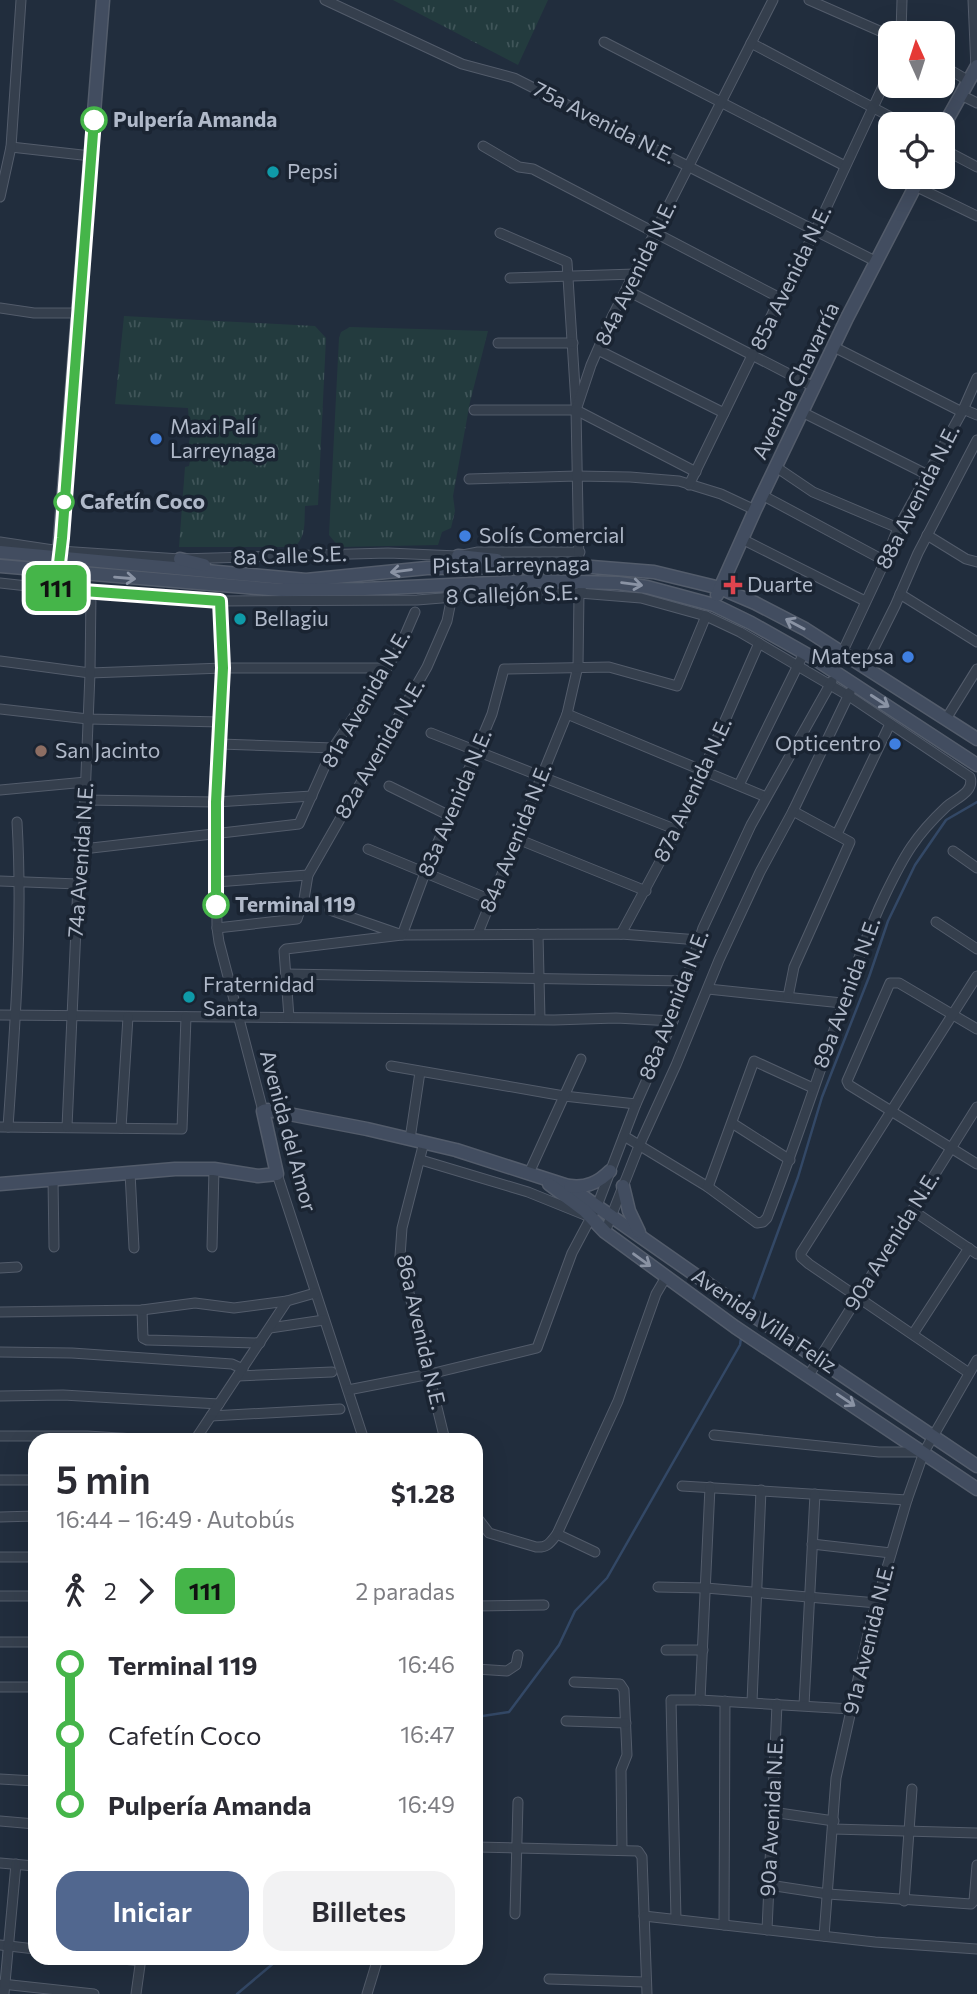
<!DOCTYPE html>
<html lang="es">
<meta charset="utf-8">
<style>
:root{--surface:#fff;--page:#f2f2f3;--text:#2b2b33;--muted:#7c7c81;--accent:#51678f}
body{margin:0;font-family:Commissioner,sans-serif;background:var(--page);color:var(--text);height:100vh;display:flex;flex-direction:column;font-size:26px;white-space:nowrap}
*{box-sizing:border-box;margin:0}
p{font-size:23px;color:var(--muted)}
.icon{flex:none;width:38px;height:38px;fill:none;stroke:currentColor;stroke-width:2;stroke-linecap:round;stroke-linejoin:round}
.map{position:relative;flex:1;overflow:hidden}
.panel{position:absolute;left:28px;top:1433px;width:455px;height:532px;display:flex;flex-direction:column;background:var(--surface);border-radius:21px;box-shadow:0 7px 28px #0002}
.panel>*{flex:none}
.badge{padding:0 14px;border-radius:10px;font-size:24px;line-height:46px}
.needle{width:46px;rotate:357deg}
.tools{position:absolute;left:878px;top:21px;display:grid;gap:14px}
.tools a{display:grid;place-items:center;width:77px;height:77px;border-radius:14px;background:var(--surface);box-shadow:0 7px 28px #0002;font-size:35px}
.map>.badge{position:absolute;translate:-50% -50%;box-shadow:0 0 0 4px #fff}
.legs{display:flex;align-items:center;gap:10px;height:77px;padding:0 28px;font-size:23px}
.legs p{margin-inline-start:auto}
.overview{display:flex;align-items:center;justify-content:space-between;height:119px;padding:0 28px}
h1{font-size:38px;font-weight:600;line-height:52px}
.button{display:flex;gap:14px;margin-top:auto;padding:14px 28px}
.button a{flex:1;height:80px;border-radius:21px;background:var(--accent);color:#fff;font-size:28px;font-weight:600;line-height:80px;text-align:center}
.button a+a{background:var(--page);color:var(--text)}
ul{padding:0 28px;list-style:none}
li{display:flex;align-items:center;gap:24px;height:70px;font-size:26px}
li i{display:grid;place-items:center;width:10px;height:100%;margin:0 9px;background:currentColor}
li i::after{content:'';width:18px;height:18px;margin:-9px;border:5px solid;border-radius:50%;background:var(--surface)}
li p{margin-inline-start:auto}
li:first-child i{background:linear-gradient(#0000 50%,currentColor 0)}
li:last-child i{background:linear-gradient(currentColor 50%,#0000 0)}
.map>svg:first-child{display:block}
</style>
<div class="map">
<svg width="977" height="1994" viewBox="0 0 977 1994">
<defs>
<pattern id="grass-tufts" width="24" height="20" patternUnits="userSpaceOnUse" patternTransform="scale(1.75)"><rect width="24" height="20" fill="#233b3e"/><path d="M3 7l-1-3M5 7V3M7 7l1-3M15 17l-1-3M17 17v-4M19 17l1-3" fill="none" stroke="#405559"/></pattern>
</defs>
<rect width="100%" height="100%" fill="#212d3d"/>
<g fill="url(#grass-tufts)">
<path d="M393 0H548L518 65Z"/>
<path d="M124 316 315 326 326 338 318 505 305 506C304 521 307 537 294 547H179L185 467 189 466 190 461 186 458 190 437 188 408 115 404Z"/>
<path d="M350 327 488 331 470 402 453 496 455 511 451 528 442 532 438 545 339 547 329 535 339 338 341 332Z"/>
</g>
<g fill="none" stroke-linecap="round" stroke-linejoin="round">
<g stroke="#334866" stroke-width="2.5">
<path d="M750 1308 798 1177 822 1097 869 977 888 921 915 865 946 820 977 802"/>
<path d="M476 1717 509 1712 559 1645 575 1611 607 1578 740 1345 741 1338"/>
<path d="M237 1994 275 1962V1958"/>
</g>
<defs>
<g id="street">
<path d="M325 0 462 64 514 78 877 262"/>
<path d="M809 0 891 36"/>
<path d="M973 0 976 69"/>
<path d="M901 33 902 0"/>
<path d="M604 42 845 166"/>
<path d="M751 43 904 124"/>
<path d="M943 66 969 81"/>
<path d="M961 95 977 103"/>
<path d="M483 146 519 167 533 169 780 298"/>
<path d="M11 147 91 156"/>
<path d="M943 149 977 167"/>
<path d="M915 186 977 216"/>
<path d="M0 197 11 147 21 0"/>
<path d="M500 233 567 262 576 404"/>
<path d="M510 278 635 274"/>
<path d="M626 290 814 387"/>
<path d="M0 308 34 313H79"/>
<path d="M498 343H573"/>
<path d="M834 347 962 412"/>
<path d="M598 350 724 413"/>
<path d="M963 409 977 415"/>
<path d="M474 410H576L696 472"/>
<path d="M802 412 926 474"/>
<path d="M776 467 813 492 898 528"/>
<path d="M469 479 577 476 630 477 679 481 721 494 755 510"/>
<path d="M689 485 780 298 815 232 891 69"/>
<path d="M762 495 885 561"/>
<path d="M927 535 966 559 977 562"/>
<path d="M742 539 865 601"/>
<path d="M0 542 60 551 180 559 388 553 458 556 478 552H580"/>
<path d="M579 566 576 410 591 365 612 317 773 0"/>
<path d="M0 583 91 593 221 601 417 600 504 593H579L641 598 706 616 740 632 849 696 970 777C975 792 956 798 946 807 915 836 904 856 886 893 862 943 846 995 828 1048 808 1105 789 1162 767 1218L763 1222 757 1223 708 1187 624 1136"/>
<path d="M900 594 977 642"/>
<path d="M221 601 223 668 216 802 217 928 219 942 263 1111"/>
<path d="M842 653 885 561 898 528 962 412 977 378"/>
<path d="M0 661 90 673 223 668H387"/>
<path d="M864 668 895 606 918 553 977 440"/>
<path d="M0 709 88 719 221 722"/>
<path d="M567 714 766 797"/>
<path d="M946 719 977 669"/>
<path d="M431 733 677 830"/>
<path d="M220 744 333 748"/>
<path d="M739 785 804 653"/>
<path d="M389 786 450 816"/>
<path d="M0 790 86 782"/>
<path d="M85 800 216 802 312 796"/>
<path d="M837 834 890 724"/>
<path d="M515 838 646 891"/>
<path d="M83 849 299 824 333 748 399 649 415 612"/>
<path d="M368 849 491 900"/>
<path d="M953 851 977 868"/>
<path d="M0 881 78 884"/>
<path d="M216 882 308 875"/>
<path d="M936 922 977 949"/>
<path d="M217 928 297 919 304 899 308 875 427 667 447 621 452 596"/>
<path d="M478 933 567 714 578 666 579 593 582 591"/>
<path d="M538 934 540 1019"/>
<path d="M621 934 677 830 759 643"/>
<path d="M699 940 621 934 402 935 425 873 492 714 504 669 609 667 677 686 706 616"/>
<path d="M286 974 686 981"/>
<path d="M708 989 842 1003"/>
<path d="M788 997 794 967 850 842 793 811"/>
<path d="M0 1015 554 1020 616 1018 673 1021"/>
<path d="M289 1017 284 951 286 949 402 935 330 910"/>
<path d="M977 1029 899 983H890L847 1081 849 1085 977 1164"/>
<path d="M391 1066 564 1096 636 1104"/>
<path d="M732 1123 790 1160"/>
<path d="M0 1127 182 1129 186 1017"/>
<path d="M8 1127C15 1025 23 924 17 822"/>
<path d="M67 1127 78 884 83 849 90 673 91 593"/>
<path d="M121 1128 128 1017"/>
<path d="M410 1139 420 1072"/>
<path d="M424 1142 402 1228 400 1256 445 1440"/>
<path d="M421 1160 528 1192 585 1215"/>
<path d="M130 1173 134 1248"/>
<path d="M529 1173 581 1059"/>
<path d="M277 1174 364 1440"/>
<path d="M53 1179 54 1247"/>
<path d="M708 1187 754 1061 813 1088"/>
<path d="M912 1210 977 1254"/>
<path d="M605 1232 639 1146 676 1065 719 960 760 872 793 811 850 692"/>
<path d="M212 1247 214 1169"/>
<path d="M0 1268 17 1267"/>
<path d="M142 1310 143 1338 147 1340 260 1343"/>
<path d="M0 1312 142 1310 195 1303 234 1308 287 1301"/>
<path d="M270 1328 324 1320"/>
<path d="M913 1334 969 1248"/>
<path d="M0 1352 72 1353 232 1364 243 1369"/>
<path d="M969 1373 809 1264 801 1257V1253L977 976"/>
<path d="M809 1375 977 1107"/>
<path d="M238 1376 332 1372"/>
<path d="M348 1390 430 1374 537 1348 572 1253 597 1206 636 1104 673 1021 703 928 751 825 832 681"/>
<path d="M0 1396 63 1395 219 1404"/>
<path d="M211 1416 340 1409"/>
<path d="M714 1435 879 1452H922"/>
<path d="M0 1436H87L151 1440"/>
<path d="M195 1440 287 1301 315 1293"/>
<path d="M0 1480H35"/>
<path d="M682 1486 907 1500"/>
<path d="M476 1516 489 1533 536 1547C547 1548 550 1543 557 1534L618 1401 656 1294 666 1277"/>
<path d="M0 1517 35 1516"/>
<path d="M557 1534 595 1552"/>
<path d="M812 1544 891 1553"/>
<path d="M0 1557H35"/>
<path d="M658 1587 706 1588 877 1603"/>
<path d="M0 1596H35"/>
<path d="M476 1606 544 1605"/>
<path d="M0 1642H35"/>
<path d="M666 1650H703"/>
<path d="M476 1669 507 1671 516 1665 518 1655"/>
<path d="M574 1682 620 1684 624 1690 627 1755 621 1770 622 1849"/>
<path d="M0 1687H35"/>
<path d="M700 1700 710 1487"/>
<path d="M752 1702 761 1490"/>
<path d="M804 1705 815 1494"/>
<path d="M566 1721 626 1723"/>
<path d="M0 1779 35 1781"/>
<path d="M772 1812 834 1821"/>
<path d="M0 1821 35 1824"/>
<path d="M833 1829 977 1833"/>
<path d="M476 1847 638 1851 642 1857 647 1994"/>
<path d="M0 1863 35 1866"/>
<path d="M769 1885 828 1894 971 1904 974 1901 977 1865"/>
<path d="M904 1901 912 1789"/>
<path d="M515 1914 518 1802"/>
<path d="M644 1916 875 1942 977 1949"/>
<path d="M676 1919 671 1700H700L851 1709"/>
<path d="M724 1925 725 1701"/>
<path d="M767 1930 777 1704"/>
<path d="M824 1936 836 1778 870 1625 907 1500 924 1452 977 1360"/>
<path d="M0 1945 35 1949"/>
<path d="M114 1958 141 1961"/>
<path d="M549 1979 646 1982"/>
<path d="M2 1984 94 1994"/>
<path d="M4 1994 16 1864"/>
<path d="M136 1994 141 1958"/>
<path d="M367 1994 378 1958"/>
</g>
<g id="secondary">
<path d="M943 127 977 66"/>
<path d="M0 552 306 580 427 568 579 566 654 572 720 588 755 603 805 629 977 739"/>
<path d="M458 556 497 560"/>
<path d="M180 559 204 565"/>
<path d="M58 565 103 0"/>
<path d="M0 566 281 590 364 589 535 581 618 583 647 587 714 605 751 623 815 659 977 765"/>
<path d="M717 595 755 510 847 318 920 177"/>
<path d="M0 1184 175 1169H214L258 1176 277 1174 263 1111 268 1110 367 1129 456 1150 568 1186 754 1316 977 1466"/>
<path d="M549 1184 585 1211 605 1232 735 1327 977 1489"/>
<path d="M570 1186C586 1188 598 1183 610 1171"/>
<path d="M623 1186 629 1211 639 1232"/>
</g>
</defs>
<use href="#street" stroke="#535c6b" stroke-width="11"/>
<use href="#secondary" stroke="#535c6b" stroke-width="15"/>
<use href="#street" stroke="#353f4d" stroke-width="9"/>
<use href="#secondary" stroke="#424d60" stroke-width="12"/>
</g>
<defs><path id="oneway-shaft" d="M-6 0H5M1.5-3L5.5 0L1.5 3" fill="none" stroke-width="1.6" stroke-linecap="round" stroke-linejoin="round" transform="scale(1.75)"/></defs>
<g stroke="#8a93a4">
<use href="#oneway-shaft" transform="translate(401 571) rotate(173)"/>
<use href="#oneway-shaft" transform="translate(125 578) rotate(5)"/>
<use href="#oneway-shaft" transform="translate(632 584) rotate(7)"/>
<use href="#oneway-shaft" transform="translate(795 624) rotate(-152)"/>
<use href="#oneway-shaft" transform="translate(880 701) rotate(33)"/>
<use href="#oneway-shaft" transform="translate(642 1260) rotate(36)"/>
<use href="#oneway-shaft" transform="translate(846 1400) rotate(34)"/>
</g>
<g fill="none" stroke-linecap="round" stroke-linejoin="round">
<defs>
<path id="line-1" d="M94 120 62 538 56 589 220 601 223 668 216 802V905"/>
</defs>
<use href="#line-1" stroke="#fff" stroke-width="16"/>
<use href="#line-1" stroke="#45b549" stroke-width="10"/>
</g>
<g fill="#fff" stroke="#45b549" stroke-width="3.5">
<circle cx="94" cy="120" r="12"/>
<circle cx="64" cy="502" r="9"/>
<circle cx="216" cy="905" r="12"/>
</g>
<g fill="#0f9aa8" stroke="#1a2432" stroke-width="2.5">
<circle cx="273" cy="172" r="7"/>
<circle cx="240" cy="619" r="7"/>
<circle cx="189" cy="997" r="7"/>
</g>
<g fill="#3f7fe0" stroke="#1a2432" stroke-width="2.5">
<circle cx="156" cy="439" r="7"/>
<circle cx="465" cy="536" r="7"/>
<circle cx="908" cy="657" r="7"/>
<circle cx="895" cy="744" r="7"/>
</g>
<path fill="#e0444e" stroke="#1a2432" stroke-width="2.5" d="M729.5 574.5h7v7h7v7h-7v7h-7v-7h-7v-7h7z"/>
<circle fill="#8d6e63" stroke="#1a2432" stroke-width="2.5" cx="41" cy="751" r="7"/>
<g text-anchor="middle" stroke-width="7" stroke-linejoin="round" paint-order="stroke">
<g font-size="21" font-weight="bold" fill="#b0b9c9" stroke="#1a2432" text-anchor="start">
<text x="113" y="127">Pulpería Amanda</text>
<text x="80" y="509">Cafetín Coco</text>
<text x="235" y="912">Terminal 119</text>
</g>
<g font-size="21" fill="#b0b9c9" stroke="#1a2432">
<text transform="translate(604 123) rotate(27)" y="7">75a Avenida N.E.</text>
<text transform="translate(636 273) rotate(-64)" y="7">84a Avenida N.E.</text>
<text transform="translate(791 278) rotate(-64)" y="7">85a Avenida N.E.</text>
<text transform="translate(796 381) rotate(-64)" y="7">Avenida Chavarría</text>
<text transform="translate(918 497) rotate(-63)" y="7">88a Avenida N.E.</text>
<text transform="translate(290 556) rotate(-2)" y="7">8a Calle S.E.</text>
<text transform="translate(511 565) rotate(-1)" y="7">Pista Larreynaga</text>
<text transform="translate(512 595) rotate(-2)" y="7">8 Callejón S.E.</text>
<text transform="translate(366 699) rotate(-60)" y="7">81a Avenida N.E.</text>
<text transform="translate(380 749) rotate(-60)" y="7">82a Avenida N.E.</text>
<text transform="translate(693 790) rotate(-65)" y="7">87a Avenida N.E.</text>
<text transform="translate(455 803) rotate(-67)" y="7">83a Avenida N.E.</text>
<text transform="translate(516 838) rotate(-68)" y="7">84a Avenida N.E.</text>
<text transform="translate(81 860) rotate(-86)" y="7">74a Avenida N.E.</text>
<text transform="translate(847 993) rotate(-70)" y="7">89a Avenida N.E.</text>
<text transform="translate(674 1005) rotate(-69)" y="7">88a Avenida N.E.</text>
<text transform="translate(288 1131) rotate(75)" y="7">Avenida del Amor</text>
<text transform="translate(892 1241) rotate(-58)" y="7">90a Avenida N.E.</text>
<text transform="translate(764 1321) rotate(34)" y="7">Avenida Villa Feliz</text>
<text transform="translate(421 1332) rotate(77)" y="7">86a Avenida N.E.</text>
<text transform="translate(869 1639) rotate(-76)" y="7">91a Avenida N.E.</text>
<text transform="translate(772 1817) rotate(-87)" y="7">90a Avenida N.E.</text>
</g>
<g font-size="21" fill="#b0b9c9" stroke="#1a2432" text-anchor="start">
<text x="287" y="179">Pepsi</text>
<text x="170" y="434">Maxi Palí<tspan x="170" dy="24">Larreynaga</tspan></text>
<text x="479" y="543">Solís Comercial</text>
<text x="747" y="592">Duarte</text>
<text x="254" y="626">Bellagiu</text>
<text x="894" y="664" text-anchor="end">Matepsa</text>
<text x="881" y="751" text-anchor="end">Opticentro</text>
<text x="55" y="758">San Jacinto</text>
<text x="203" y="992">Fraternidad<tspan x="203" dy="24">Santa</tspan></text>
</g>
</g>
</svg>
<div class="tools">
<a><svg class="needle" viewBox="-14 -14 28 28"><path d="M0-13l5 13h-10z" fill="#e53935"/><path d="M0 13l5-13h-10z" fill="#7c7c81"/></svg></a>
<a><svg class="icon" aria-label="locate" viewBox="0 0 24 24"><circle cx="12" cy="12" r="6"/><path d="M12 2v4M12 18v4M2 12h4M18 12h4"/></svg></a>
</div>
<b class="badge" style="left:56px;top:588px;background:#45b549;color:#111">111</b>
<section class="panel">
<div class="overview"><div><h1>5 min</h1><p>16:44 – 16:49 · Autobús</p></div><b>$1.28</b></div>
<div class="legs"><svg class="icon" aria-label="walk" viewBox="0 0 24 24"><circle cx="13" cy="4" r="2"/><path d="M13 8l-2 6 4 7M11 14l-3 7M7 12l3-4h3l4 4"/></svg>2<svg class="icon" aria-label="forward" viewBox="0 0 24 24"><path d="M9 5l7 7-7 7"/></svg><b class="badge" style="background:#45b549;color:#111">111</b><p>2 paradas</p></div>
<ul>
<li><i style="color:#45b549"></i><b>Terminal 119</b><p>16:46</p></li>
<li><i style="color:#45b549"></i><span>Cafetín Coco</span><p>16:47</p></li>
<li><i style="color:#45b549"></i><b>Pulpería Amanda</b><p>16:49</p></li>
</ul>
<div class="button"><a>Iniciar</a><a>Billetes</a></div>
</section>
</div>
